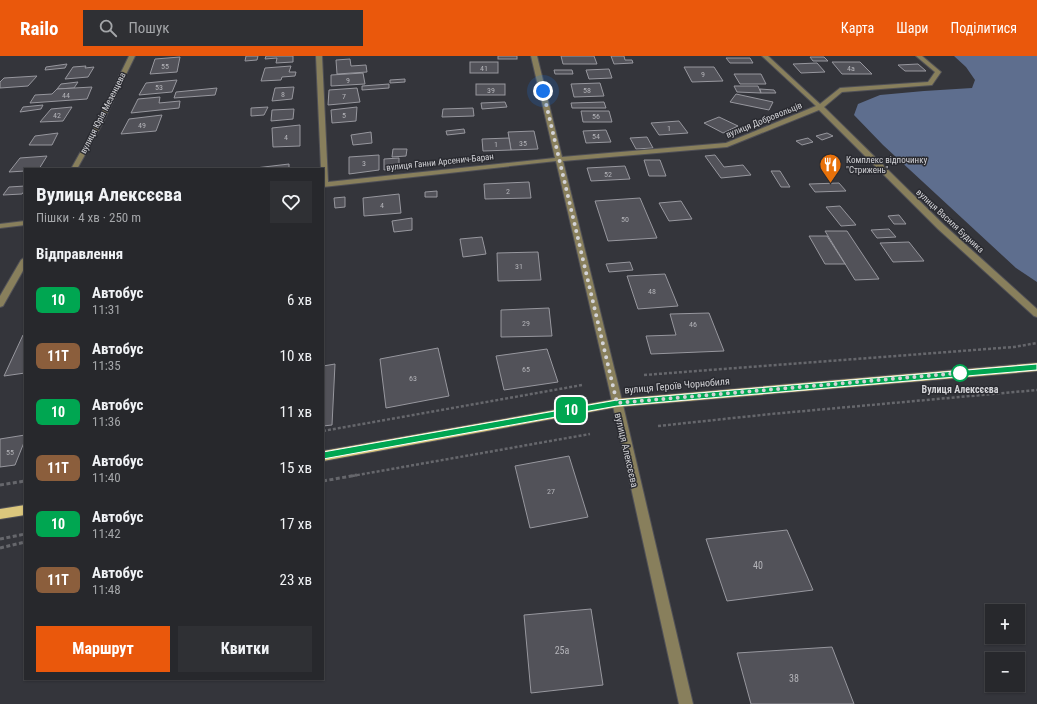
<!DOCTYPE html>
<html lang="uk">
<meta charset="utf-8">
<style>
:root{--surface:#27282c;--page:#2f3034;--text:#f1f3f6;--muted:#a4a6a9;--line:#434448;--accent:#ea580c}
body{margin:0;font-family:"Roboto Condensed",sans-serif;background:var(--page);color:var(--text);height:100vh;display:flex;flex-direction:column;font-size:15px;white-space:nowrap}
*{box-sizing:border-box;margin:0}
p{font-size:13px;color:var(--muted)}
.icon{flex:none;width:22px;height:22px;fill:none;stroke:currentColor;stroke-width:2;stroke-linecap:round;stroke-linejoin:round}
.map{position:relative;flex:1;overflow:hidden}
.sheet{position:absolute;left:24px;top:112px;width:300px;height:512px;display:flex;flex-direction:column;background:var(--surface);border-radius:0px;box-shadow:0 1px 3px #0004,0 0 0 1px var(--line)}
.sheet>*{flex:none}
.badge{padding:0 8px;border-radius:6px;font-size:14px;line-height:26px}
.tools{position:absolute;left:985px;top:548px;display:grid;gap:8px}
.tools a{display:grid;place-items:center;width:40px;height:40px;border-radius:0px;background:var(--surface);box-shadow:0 1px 3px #0004,0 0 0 1px var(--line);font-size:20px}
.you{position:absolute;width:20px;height:20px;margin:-10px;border:3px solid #fff;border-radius:50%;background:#1a73e8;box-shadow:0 0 0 6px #1a73e833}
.map>.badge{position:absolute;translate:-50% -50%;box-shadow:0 0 0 2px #fff}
h2{padding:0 12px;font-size:15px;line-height:36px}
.round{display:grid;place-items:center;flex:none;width:42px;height:42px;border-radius:0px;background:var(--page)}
.overview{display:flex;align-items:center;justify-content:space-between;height:68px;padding:0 12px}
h1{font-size:19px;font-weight:700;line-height:30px}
.cta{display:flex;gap:8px;margin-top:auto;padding:8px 12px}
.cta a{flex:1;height:46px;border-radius:0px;background:var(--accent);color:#fff;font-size:16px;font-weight:700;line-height:46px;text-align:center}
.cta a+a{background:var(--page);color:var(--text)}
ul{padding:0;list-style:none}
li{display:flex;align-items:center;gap:12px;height:56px;padding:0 12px}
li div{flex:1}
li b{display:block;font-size:15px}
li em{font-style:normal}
li .badge{min-width:44px;font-weight:700;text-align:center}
header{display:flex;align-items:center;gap:24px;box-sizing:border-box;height:56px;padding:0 20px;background:var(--accent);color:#fff}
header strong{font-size:19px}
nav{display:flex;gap:22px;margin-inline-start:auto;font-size:14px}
.search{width:280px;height:36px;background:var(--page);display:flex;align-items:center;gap:10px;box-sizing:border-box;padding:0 14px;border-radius:0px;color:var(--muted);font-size:15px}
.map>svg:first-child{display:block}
</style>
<header>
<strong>Railo</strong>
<div class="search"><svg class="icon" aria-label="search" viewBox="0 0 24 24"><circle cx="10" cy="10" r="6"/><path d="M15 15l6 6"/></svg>Пошук</div>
<nav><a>Карта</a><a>Шари</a><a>Поділитися</a></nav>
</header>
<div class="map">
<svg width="1037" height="648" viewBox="0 0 1037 648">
<rect width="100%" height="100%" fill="#34353b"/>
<path fill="#5e6e8e" d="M954 0H1037V226L1016 212 883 89 854 59 858 48 880 39 924 35 972 32 975 24 966 11Z"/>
<g fill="#525259" stroke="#97979e">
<path d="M246 0H258L257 4 245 5Z"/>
<path d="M266 0H293V6L276 7 277 2 265 3Z"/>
<rect x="498" y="0" width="19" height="3"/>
<path d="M561 0H594L597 8H563Z"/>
<path d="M611 0H624L625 4H632L633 7 614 8Z"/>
<path d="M180 1 177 16 150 18 155 3Z"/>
<path d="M810 1H824L828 5H813Z"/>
<path d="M726 2H750L753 7H730Z"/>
<path d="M350 3 351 10 366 9 367 16 337 18 336 4Z"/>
<rect x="470" y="6" width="28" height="11"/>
<path d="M832 6H860L872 18H842Z"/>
<path d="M817 7 825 16 801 17 793 8Z"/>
<path d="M67 8 65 12 45 14 46 11Z"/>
<path d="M918 8 926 15H905L898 9Z"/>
<path d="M86 10 85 12 94 11 88 21 65 23 73 11Z"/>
<path d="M291 10 289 16H296L295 20 282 21 281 24 261 25 265 12Z"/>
<path d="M684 11H714L723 25 692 26Z"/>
<path d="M609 13 612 22 589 23 586 14Z"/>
<path d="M554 14H572L573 18H555Z"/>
<path d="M363 17 365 28 331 30V19Z"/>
<path d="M734 18H761L766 28H740Z"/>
<path d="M37 20 28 30 0 32V26L4 22Z"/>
<path d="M405 23V26L390 27V24Z"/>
<path d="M177 24 172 36 139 39 146 27Z"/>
<path d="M78 26 74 32 57 33 61 28Z"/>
<path d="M600 27 604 40 574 41 571 28Z"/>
<path d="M389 28V32L362 34V30Z"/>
<rect x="476" y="28" width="29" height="11"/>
<path d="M734 30H758L761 37 737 36Z"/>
<path d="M92 31 87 43 30 47 35 39 52 38 57 33Z"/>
<path d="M294 31 292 43 272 45 275 32Z"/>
<path d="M217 32 215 39 174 42 176 36Z"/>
<path d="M357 32 360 46 328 49 329 34Z"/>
<path d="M760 33 774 34 776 37H761Z"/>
<path d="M736 38 773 46 769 54 730 46Z"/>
<path d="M160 41 159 47 180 45 179 52 131 57 138 43Z"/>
<path d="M505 46 507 51 482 53 481 47Z"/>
<path d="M604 46 606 52H572L571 47Z"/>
<path d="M43 49 41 53 20 56 23 51Z"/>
<path d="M72 51 63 65 40 66 51 53Z"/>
<path d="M268 51 264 59 251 60V52Z"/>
<path d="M357 51 356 65 332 67 331 54Z"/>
<path d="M473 52 474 60 442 61 443 53Z"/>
<path d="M294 53 293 63 271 65 272 54Z"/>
<path d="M581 55H609L612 66H583Z"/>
<path d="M162 59 156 75 121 78 129 63Z"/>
<path d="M719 61 738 70 723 77 704 67Z"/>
<path d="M679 65 688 77 659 79 651 67Z"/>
<path d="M300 69V90L273 91 272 72Z"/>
<path d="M464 73 465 77 447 79 446 75Z"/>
<path d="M606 74 611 86 586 87 583 75Z"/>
<path d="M534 75 538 93 511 94 508 76Z"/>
<path d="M371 76 372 87 353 89 351 79Z"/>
<path d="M58 77 52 89H29L35 80Z"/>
<path d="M827 77 833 80 822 84 816 80Z"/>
<path d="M647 81 653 92 636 93 630 82Z"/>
<path d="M509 82 511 94 483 95 482 83Z"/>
<path d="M808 82 813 86 802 89 796 85Z"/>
<path d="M393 93H407L406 100 392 101Z"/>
<path d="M379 99V114L349 118V101Z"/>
<path d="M715 99 724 111 743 109 751 119 721 122 705 100Z"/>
<path d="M47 100 39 113H25V115L9 116 20 102Z"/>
<path d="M399 102V112L384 114V103Z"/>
<path d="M644 104H660L666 120H649Z"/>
<path d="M289 108V113H247Z"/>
<path d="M625 110 630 123 591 125 587 112Z"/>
<path d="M771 115H780L790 131H781Z"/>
<path d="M529 126 531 142 485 143 484 128Z"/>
<path d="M839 127 846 135 815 136 809 128Z"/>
<path d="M25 130V134L22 138 3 139 9 131Z"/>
<path d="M437 135V141H425V136Z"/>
<path d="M399 138 401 157 364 160 363 142Z"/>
<path d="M345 141V151L335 152 334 142Z"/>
<path d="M640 142 657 182 608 185 595 145Z"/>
<path d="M681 145 692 163 669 165 659 147Z"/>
<path d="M840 150 856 169 841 170 826 151Z"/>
<path d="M899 159 906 168H894L888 160Z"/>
<path d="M412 162V174L394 176 392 165Z"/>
<path d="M889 173 896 181 877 182 871 174Z"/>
<path d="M825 175H847L879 223 855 224Z"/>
<path d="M809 180H827L845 208H825Z"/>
<path d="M482 181 486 198 463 201 460 183Z"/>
<path d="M909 186 924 205 893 206 880 187Z"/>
<path d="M538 196 541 224 498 225 497 197Z"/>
<path d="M630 206 633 214 609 216 606 208Z"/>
<path d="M665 218 678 250 638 253 627 220Z"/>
<path d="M549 252 552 280 501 281V254Z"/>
<path d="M709 257 724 295 651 298 646 280 676 279 670 258Z"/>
<path d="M25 278V317L4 320 23 279Z"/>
<path d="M438 292 449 340 386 352 380 303Z"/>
<path d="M547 293 558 326 504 334 496 300Z"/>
<path d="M335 308 332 369 323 370V310Z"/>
<path d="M25 379V384L15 409 0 411V383Z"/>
<path d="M569 400 588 461 530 472 515 410Z"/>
<path d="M787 474 813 534 727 545 706 483Z"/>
<path d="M591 553 603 629 531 637 524 559Z"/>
<path d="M832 591 854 648H751L737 597Z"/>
</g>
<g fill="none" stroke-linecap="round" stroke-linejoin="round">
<defs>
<g id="minor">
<path d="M129 0H135L101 70 77 113H71L95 70Z"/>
<path d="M316 0H322L328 126 555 102 531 0H537L562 101 726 87 816 50 762 0H768L820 48 840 32 928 26 935 16 916 0H922L941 16 932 29 842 36 824 51 944 169 1037 253V261L1034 260 938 173 819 54 727 91 563 105 619 332 693 648H679L609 332 556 105 323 131V113H321Z"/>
<path d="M25 165V169L0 172V168Z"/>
<path d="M25 201V211L3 250 0 251V240L21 204Z"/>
</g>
<g id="major">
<path d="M1037 307V315L617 351 323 405V395L617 343Z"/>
<path d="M25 449V459L0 463V453Z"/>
</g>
</defs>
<use href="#minor" stroke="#515157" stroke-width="2"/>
<use href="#major" stroke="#515157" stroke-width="2"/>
<g stroke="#66676c" stroke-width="2.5" stroke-dasharray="3 2" stroke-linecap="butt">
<path d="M644 319 1014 291 1037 287"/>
<path d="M658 370 771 358 1037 334"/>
<path d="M323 375 582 329"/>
<path d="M352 420 590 378"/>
</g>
<g stroke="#66676c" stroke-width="3" stroke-dasharray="4 2.5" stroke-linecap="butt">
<path d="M323 425 357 419"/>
<path d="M0 429 25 425"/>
<path d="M0 483 25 478"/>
<path d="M0 492 25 486"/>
</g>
<use href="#minor" fill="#887f5c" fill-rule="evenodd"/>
<use href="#major" fill="#dbc77d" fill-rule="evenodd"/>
</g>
<path fill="#00a651" stroke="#fff" d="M1037 308V314L617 350 323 403 319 400 323 396 617 344Z"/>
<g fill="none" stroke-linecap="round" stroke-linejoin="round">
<path stroke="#d3d3d7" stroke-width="4" stroke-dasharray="0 7.2" d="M543 35 617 347 960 317"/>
</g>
<defs>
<symbol id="restaurant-pin" viewBox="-11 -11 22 30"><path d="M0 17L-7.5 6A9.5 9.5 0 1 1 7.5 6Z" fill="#e8710a" stroke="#2a2b31"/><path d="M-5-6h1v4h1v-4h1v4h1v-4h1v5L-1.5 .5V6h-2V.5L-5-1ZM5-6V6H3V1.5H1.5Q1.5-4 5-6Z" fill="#fff"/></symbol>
</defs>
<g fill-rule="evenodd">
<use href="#restaurant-pin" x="818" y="96" width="25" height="34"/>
</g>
<circle fill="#fff" stroke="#00a651" stroke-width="2" cx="960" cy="317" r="8"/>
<g text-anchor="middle" stroke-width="3" stroke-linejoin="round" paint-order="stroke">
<g font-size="8" fill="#b3b3b8">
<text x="165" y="13">55</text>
<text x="484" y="15">41</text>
<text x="851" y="15">4а</text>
<text x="703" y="21">9</text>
<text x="348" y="27">9</text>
<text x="159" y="34">53</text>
<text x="491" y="37">39</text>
<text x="587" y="37">58</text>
<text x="283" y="41">8</text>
<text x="66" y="42">44</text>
<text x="344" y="43">7</text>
<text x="57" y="62">42</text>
<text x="344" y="62">5</text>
<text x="596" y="63">56</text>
<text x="142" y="72">49</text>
<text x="669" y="75">1</text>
<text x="596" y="83">54</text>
<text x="286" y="84">4</text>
<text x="523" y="90">35</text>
<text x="496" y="91">1</text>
<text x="364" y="110">3</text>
<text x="608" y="121">52</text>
<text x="508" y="138">2</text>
<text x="382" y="152">4</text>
<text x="625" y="166">50</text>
<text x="519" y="213">31</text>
<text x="652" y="238">48</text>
<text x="526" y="270">29</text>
<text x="693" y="271">46</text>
<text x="526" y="316">65</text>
<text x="413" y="325">63</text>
<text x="10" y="399">55</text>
<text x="551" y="438">27</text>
</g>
<g font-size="9" fill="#d3d3d7" stroke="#2a2b31">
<text transform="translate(103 57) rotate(-63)" y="3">вулиця Юрія Мезенцева</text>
<text transform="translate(764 64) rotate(-22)" y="3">вулиця Добровольців</text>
<text transform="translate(440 106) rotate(-6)" y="3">вулиця Ганни Арсенич-Баран</text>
<text transform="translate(950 165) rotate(43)" y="3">вулиця Василя Будника</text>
</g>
<g font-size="9" fill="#d3d3d7" stroke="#2a2b31" text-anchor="start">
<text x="846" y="107">Комплекс відпочинку<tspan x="846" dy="10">"Стрижень"</tspan></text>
</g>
<g font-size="10" fill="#d3d3d7" stroke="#2a2b31">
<text transform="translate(677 329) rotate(-5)" y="4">вулиця Героїв Чорнобиля</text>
<text transform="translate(627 394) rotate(77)" y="4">вулиця Алексєєва</text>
</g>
<g font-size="10" font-weight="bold" fill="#d3d3d7" stroke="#2a2b31">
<text x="960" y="337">Вулиця Алексєєва</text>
</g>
<g font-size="10" fill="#b3b3b8">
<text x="758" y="513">40</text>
<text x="562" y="598">25а</text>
<text x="794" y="626">38</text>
</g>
</g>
</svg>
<div class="tools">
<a>+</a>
<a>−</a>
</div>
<div class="you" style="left:543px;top:35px"></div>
<b class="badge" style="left:571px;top:354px;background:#00a651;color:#fff">10</b>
<section class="sheet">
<div class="overview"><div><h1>Вулиця Алексєєва</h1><p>Пішки · 4 хв · 250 m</p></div><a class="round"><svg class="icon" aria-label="heart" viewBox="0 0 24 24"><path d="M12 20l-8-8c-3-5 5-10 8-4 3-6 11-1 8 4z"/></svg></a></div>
<h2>Відправлення</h2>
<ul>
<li><span class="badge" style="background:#00a651;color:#fff">10</span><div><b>Автобус</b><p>11:31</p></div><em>6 хв</em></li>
<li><span class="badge" style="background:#8b5e3c;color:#fff">11Т</span><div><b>Автобус</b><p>11:35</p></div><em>10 хв</em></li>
<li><span class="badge" style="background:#00a651;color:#fff">10</span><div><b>Автобус</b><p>11:36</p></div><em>11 хв</em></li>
<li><span class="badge" style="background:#8b5e3c;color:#fff">11Т</span><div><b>Автобус</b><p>11:40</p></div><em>15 хв</em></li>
<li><span class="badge" style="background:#00a651;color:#fff">10</span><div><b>Автобус</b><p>11:42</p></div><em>17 хв</em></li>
<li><span class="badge" style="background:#8b5e3c;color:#fff">11Т</span><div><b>Автобус</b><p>11:48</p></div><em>23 хв</em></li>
</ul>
<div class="cta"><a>Маршрут</a><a>Квитки</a></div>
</section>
</div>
